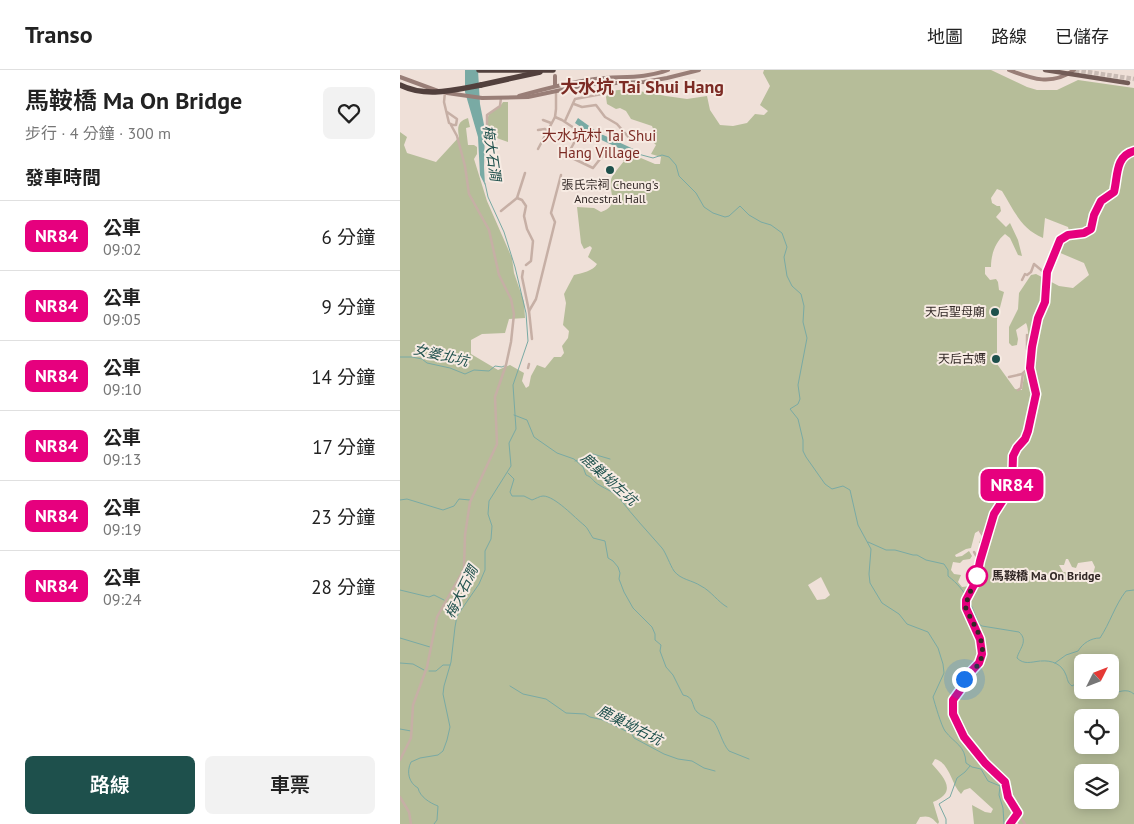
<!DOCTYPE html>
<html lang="zh-TW">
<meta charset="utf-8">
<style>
:root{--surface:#fff;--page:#f2f2f2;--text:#222;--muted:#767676;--line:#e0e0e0;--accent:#1e504c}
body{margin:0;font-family:"PT Sans","Noto Sans TC",sans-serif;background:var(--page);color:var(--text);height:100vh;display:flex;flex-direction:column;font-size:19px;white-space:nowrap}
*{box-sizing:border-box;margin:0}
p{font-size:16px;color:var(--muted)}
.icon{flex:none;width:28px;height:28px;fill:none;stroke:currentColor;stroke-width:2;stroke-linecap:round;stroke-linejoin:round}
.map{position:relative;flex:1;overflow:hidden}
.details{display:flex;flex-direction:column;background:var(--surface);width:400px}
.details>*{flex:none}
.badge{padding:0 10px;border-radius:8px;font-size:18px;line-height:32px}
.needle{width:32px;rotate:48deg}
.buttons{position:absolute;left:674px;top:584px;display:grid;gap:10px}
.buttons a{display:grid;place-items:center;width:45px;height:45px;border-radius:8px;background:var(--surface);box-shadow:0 2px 12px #0003;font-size:25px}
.you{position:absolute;width:25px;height:25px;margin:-12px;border:4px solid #fff;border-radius:50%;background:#1a73e8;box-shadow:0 0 0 8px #1a73e833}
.map>.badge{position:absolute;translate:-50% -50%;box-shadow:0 0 0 2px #fff}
h2{padding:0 25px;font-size:19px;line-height:45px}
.round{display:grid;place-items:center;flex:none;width:52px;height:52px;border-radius:8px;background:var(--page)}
.overview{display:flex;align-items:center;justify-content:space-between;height:85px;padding:0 25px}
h1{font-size:24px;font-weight:600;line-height:38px}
.action{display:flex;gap:10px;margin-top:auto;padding:10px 25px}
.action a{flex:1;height:58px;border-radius:8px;background:var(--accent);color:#fff;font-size:20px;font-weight:600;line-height:58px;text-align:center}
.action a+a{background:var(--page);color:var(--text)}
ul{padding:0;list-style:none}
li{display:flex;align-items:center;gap:15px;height:70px;padding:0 25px;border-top:1px solid var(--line)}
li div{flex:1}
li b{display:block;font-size:19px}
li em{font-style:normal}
li .badge{min-width:55px;font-weight:700;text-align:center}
header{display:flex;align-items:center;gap:30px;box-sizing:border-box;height:70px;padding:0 25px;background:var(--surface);border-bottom:1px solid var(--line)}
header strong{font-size:24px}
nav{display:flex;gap:28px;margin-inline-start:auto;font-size:18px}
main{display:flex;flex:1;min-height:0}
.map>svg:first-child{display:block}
</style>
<header>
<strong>Transo</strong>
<nav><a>地圖</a><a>路線</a><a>已儲存</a></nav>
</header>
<main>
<section class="details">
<div class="overview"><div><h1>馬鞍橋 Ma On Bridge</h1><p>步行 · 4 分鐘 · 300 m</p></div><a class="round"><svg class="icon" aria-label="heart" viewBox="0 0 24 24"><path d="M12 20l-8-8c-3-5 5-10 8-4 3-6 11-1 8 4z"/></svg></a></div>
<h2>發車時間</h2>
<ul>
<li><span class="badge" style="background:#e6007e;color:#fff">NR84</span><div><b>公車</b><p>09:02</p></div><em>6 分鐘</em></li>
<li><span class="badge" style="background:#e6007e;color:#fff">NR84</span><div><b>公車</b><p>09:05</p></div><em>9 分鐘</em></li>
<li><span class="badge" style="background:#e6007e;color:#fff">NR84</span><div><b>公車</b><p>09:10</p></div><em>14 分鐘</em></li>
<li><span class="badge" style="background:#e6007e;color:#fff">NR84</span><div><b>公車</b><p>09:13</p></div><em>17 分鐘</em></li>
<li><span class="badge" style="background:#e6007e;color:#fff">NR84</span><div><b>公車</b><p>09:19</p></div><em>23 分鐘</em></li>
<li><span class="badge" style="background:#e6007e;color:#fff">NR84</span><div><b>公車</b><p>09:24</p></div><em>28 分鐘</em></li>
</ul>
<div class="action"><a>路線</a><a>車票</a></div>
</section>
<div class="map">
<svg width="734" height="754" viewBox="0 0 734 754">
<rect width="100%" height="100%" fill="#efe0d8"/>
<g fill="#b6bd99" fill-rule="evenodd">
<path d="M364 0H591L627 17 637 20H657L678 10 734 18V754H619L615 752 614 754H574L572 735 585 742 591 743 593 739 570 718 564 720 561 724C551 714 550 693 535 689L532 694C544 707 558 722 533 732L539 752 538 754C532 748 530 745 520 747L516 754H0V62L7 67 4 75 7 83 36 92 59 67C57 57 58 51 68 48L70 57 66 58 68 75H74L77 77V84L74 89 87 131 112 188 114 203 124 232 125 248 109 249 105 263 82 264 71 270V284L98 300 110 295 124 303 122 311 126 318 129 316 131 306 137 295 145 298 154 287H161L164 283 162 276 168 268 169 261 163 255 166 233 164 224 174 205C182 203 193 201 197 194L188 187 192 178 190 176 184 179 181 173 177 137 194 138 201 142C222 135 206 120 212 107 215 102 220 96 224 91L219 87 222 80 255 94H260L261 87 251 84 256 75 252 71 254 61 252 56 231 49 226 41 220 38 216 39 207 34 206 27 209 21 228 19 266 26 287 29 307 26 310 40 320 55 333 56 347 53 355 44 364 45 368 41 360 35 370 16 363 3ZM597 119 602 121C614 140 620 158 643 168L645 148 668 157 671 168 661 175 658 182 684 193 689 205 673 218 659 216 636 204 631 205 619 223 618 239 609 257V273L612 276 617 275 618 269 616 260 626 253C632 264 624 306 622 320L615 319 597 294V249L604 222 599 220 598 212 596 209 590 210 585 204V197H591C591 185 595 172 605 164L610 168 618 185 622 186 618 170 610 153 606 157 596 147 601 141 600 136H597L592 133 591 128ZM580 460 583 463 579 473 582 474 578 485 580 486 574 511 571 516 562 517 558 512 561 505 554 504 551 500 553 492 560 493 563 490 570 489 572 486 569 481 562 486 556 487 555 485 566 479 571 478 575 463ZM666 489H668L672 497 676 498 678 493 692 491 695 497 693 504 663 502 659 495H664ZM421 507 430 525 425 529 417 530 408 515ZM682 592H710V620H682ZM682 648H710V675H682ZM682 702H710V730H682Z"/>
<path d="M103 32H108V72L88 65C89 59 86 52 88 47 89 40 100 39 103 32Z"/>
</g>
<g fill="#79aaa4">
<path d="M65 0H78L80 34 85 60 84 97 85 115 80 105 78 67 65 22Z"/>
<path d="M178 48 199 63 240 82 238 87 195 67 175 53Z"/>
</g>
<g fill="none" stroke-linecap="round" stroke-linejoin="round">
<g stroke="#79aaa4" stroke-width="1">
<path d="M238 84 253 88 262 85 269 87 276 95 279 106 296 123 304 137 313 143 325 147 329 146 340 136 349 145 361 152 371 155 382 163 387 177 384 187 387 206 392 216 401 224 404 236 403 252 407 268 398 315 400 329 398 334 390 339 398 349 403 370V381L406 387 425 414 432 419 443 416 450 420 458 455 471 479 469 504 470 513 482 533 499 544 507 554 528 562 538 578 543 594 544 603 533 627C535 634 541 655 545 661 555 674 565 675 566 693L572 697 581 699 588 711 600 716 599 725 603 738 604 754"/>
<path d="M0 287H12L22 289 27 293 50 298 65 304 74 300 89 301 95 296 102 297 104 296"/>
<path d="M114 345 127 350 134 367 157 383 174 389 183 397 186 405C191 407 191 408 195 412 202 418 214 421 220 429 233 446 248 462 262 478 266 483 270 495 274 501 281 510 292 510 301 516 311 521 318 532 327 537"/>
<path d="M175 391 193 384 210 389"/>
<path d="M108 403 114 409 110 422 112 426H124L132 430C135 429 140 426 143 426 155 426 175 448 184 455 188 458 190 464 193 468L205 471 208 488 213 491 218 497 220 503 219 509 224 522 233 538 252 557 255 564V570L261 575 260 581 266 597 273 605 283 625C295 627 291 636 297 642 301 647 310 647 314 652 320 661 322 673 329 681L349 689"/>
<path d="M0 430 7 429 43 440 54 436 59 429 70 430"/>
<path d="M468 472 486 480H495L513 485H517L526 490 544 494 548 500V506C567 521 570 533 579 554L582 556 619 562C629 571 619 579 617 588 624 595 631 592 640 591"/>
<path d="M0 520 29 527 34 525 44 530"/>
<path d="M0 568 30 577"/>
<path d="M641 591C652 590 662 594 666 605 668 610 667 612 672 616L682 610"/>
<path d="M0 593 13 594 24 600"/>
<path d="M655 593 666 585 678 581C683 573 691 568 700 568 710 553 715 535 726 521L734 520"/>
<path d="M29 601H36L43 595H50"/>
<path d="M110 616 123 624 146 629 166 643 185 644 190 647 203 650 232 664 234 668 264 684 278 689 292 691 304 698 315 701"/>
<path d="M704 620 710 624C718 623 726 617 734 624"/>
<path d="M0 659 11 661"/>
<path d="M34 754 37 750 38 736C30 733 20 727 18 718 9 713 6 702 11 692L20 688 38 685 43 681 47 670 50 657 43 624 44 616 51 592 55 557 57 546 79 514 85 500V481L91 469 92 456 88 444 89 431 111 396 109 373 116 359 113 315 128 271 126 243 115 197 104 162 88 127 85 113"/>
<path d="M546 754V749L539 734 550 727 557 708 565 702 570 696"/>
</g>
<path stroke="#c9bbb4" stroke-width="4.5" stroke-dasharray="4.5 2" stroke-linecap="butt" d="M675 0 734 9"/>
<g stroke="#c6afa5" stroke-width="2.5">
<path d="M45 22 44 32 49 53 53 55H56L57 49 47 42"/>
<path d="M174 34 182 37 196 35 205 47 217 54 231 70"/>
<path d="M155 47 162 50 180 62 169 82 170 87 193 98 204 84 205 77"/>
<path d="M143 50 151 53"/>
<path d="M165 51 175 29 202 24"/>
<path d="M138 60 145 59 148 61"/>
<path d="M91 70 87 67V45L100 36 101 28"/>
<path d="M138 79 155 47 156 39V21"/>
<path d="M117 128 122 130 126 136 124 146 127 159 133 171 131 191 126 195"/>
<path d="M101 141 117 128 125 103"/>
<path d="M123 201 122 207 129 241 132 269"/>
<path d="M622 210 625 204 627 205 631 202 634 194 646 204"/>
<path d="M129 241 136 229 155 152 151 143 161 105"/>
<path d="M627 265V279L631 286"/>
<path d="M128 298 129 294"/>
<path d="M609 307 622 304"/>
<path d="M618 320 621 318 623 303 630 297"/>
<path d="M580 461 586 470"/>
<path d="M574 482 580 492"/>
<path d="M570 499 575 509"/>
<path d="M0 690 11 668 13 635 27 597 37 547 64 499 65 465 70 432 97 374 95 327 106 295 111 272 114 244 111 229 99 205 89 160 69 124 65 96 57 66 51 55"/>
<path d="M0 727 9 742 11 754"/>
<path d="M610 754 618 743"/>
<path d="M625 754 608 727 604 711 585 693 564 667 553 644V630L561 619 564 609 579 593 582 584 580 569 566 538 567 530 576 511 592 447 601 431 612 416 613 386 617 378 624 370 628 361 636 324 630 298 632 277 638 248 645 231 647 202 660 170 668 165 684 163 691 159 694 145 702 130 715 122C718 106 715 86 734 81"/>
</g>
<g stroke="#997e77" stroke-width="4">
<path d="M609 0C632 9 652 16 674 0"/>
<path d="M155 6V16"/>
<path d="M0 7 38 21"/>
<path d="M47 23 82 28 128 27 190 14 244 12 267 8 299 0"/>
<path d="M119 26C144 19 169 12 195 9 220 6 244 9 268 0"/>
</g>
<g stroke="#52403d" stroke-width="5.5">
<path d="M79 0H153"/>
<path d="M81 15 140 2"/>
</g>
<path stroke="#735c57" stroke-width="4.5" d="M645 0 728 13"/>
<path stroke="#52403d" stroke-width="5.5" d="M0 15C26 28 54 20 81 15"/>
</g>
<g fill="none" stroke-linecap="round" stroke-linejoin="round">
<defs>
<path id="line" d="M610 754 618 743 608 727 605 712 585 693 564 667 553 644V630L561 619 564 609 579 593 582 584 580 569 566 538V530L576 511 580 491 594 444 612 416 613 386 617 378 625 369 628 361 636 324 630 298 632 277 638 248 645 232 647 202 660 170 668 165 684 163 691 159 694 145 701 131 714 122C718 106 715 86 734 81"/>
</defs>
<use href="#line" stroke="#fff" stroke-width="11"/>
<use href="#line" stroke="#e6007e" stroke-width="8"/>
<path stroke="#322826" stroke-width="5" stroke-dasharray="0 9" d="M564 609C568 604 574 600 578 595 591 575 572 554 565 536L577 504V506"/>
</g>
<g fill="#1e504c" stroke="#f7ebe3" stroke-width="2">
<circle cx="210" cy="100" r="5"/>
<circle cx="595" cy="242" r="5"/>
<circle cx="596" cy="289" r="5"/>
</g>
<circle fill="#fff" stroke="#e6007e" stroke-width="2.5" cx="577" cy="506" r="10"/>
<g text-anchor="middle" stroke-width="4" stroke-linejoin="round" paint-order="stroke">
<g font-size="12" fill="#322826" stroke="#f7ebe3" text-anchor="end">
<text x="210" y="119" text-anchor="middle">張氏宗祠 Cheung's<tspan x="210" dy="14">Ancestral Hall</tspan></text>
<text x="585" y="246">天后聖母廟</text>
<text x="586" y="293">天后古媽</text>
</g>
<g font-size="12" font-weight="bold" fill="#322826" stroke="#f7ebe3" text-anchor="start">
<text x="592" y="510">馬鞍橋 Ma On Bridge</text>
</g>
<g font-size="14" font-style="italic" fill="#1e504c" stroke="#f7ebe3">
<text transform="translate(92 83) rotate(82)" y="5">梅大石澗</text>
<text transform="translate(41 285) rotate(13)" y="5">女婆北坑</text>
<text transform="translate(209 409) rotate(42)" y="5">鹿巢坳左坑</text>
<text transform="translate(61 522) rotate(-64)" y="5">梅大石澗</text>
<text transform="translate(230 655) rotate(27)" y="5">鹿巢坳右坑</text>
</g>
<g font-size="15" fill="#7c2b24" stroke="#f7ebe3">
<text x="199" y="71">大水坑村 Tai Shui<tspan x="199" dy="17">Hang Village</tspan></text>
</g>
<g font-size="18" font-weight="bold" fill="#7c2b24" stroke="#f7ebe3">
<text x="242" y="23">大水坑 Tai Shui Hang</text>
</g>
</g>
</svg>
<div class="buttons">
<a><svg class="needle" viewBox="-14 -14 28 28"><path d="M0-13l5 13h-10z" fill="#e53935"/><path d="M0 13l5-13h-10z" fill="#767676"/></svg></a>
<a><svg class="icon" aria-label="locate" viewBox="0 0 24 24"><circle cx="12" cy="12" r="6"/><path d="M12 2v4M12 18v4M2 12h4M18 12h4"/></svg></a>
<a><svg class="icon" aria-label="layers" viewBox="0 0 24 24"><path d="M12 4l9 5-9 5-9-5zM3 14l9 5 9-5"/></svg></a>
</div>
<div class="you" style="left:564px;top:609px"></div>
<b class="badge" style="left:612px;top:415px;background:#e6007e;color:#fff">NR84</b>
</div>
</main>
